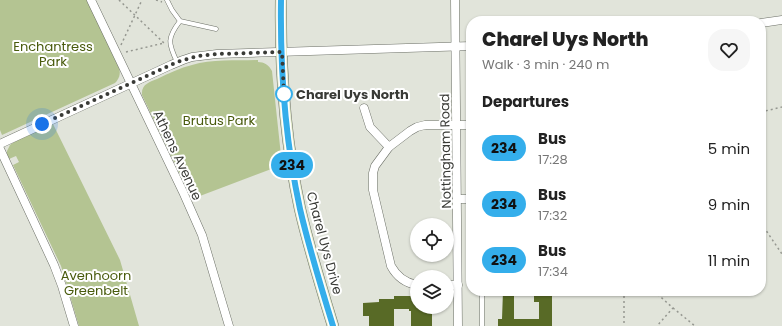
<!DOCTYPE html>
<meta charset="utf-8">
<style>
:root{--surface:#fff;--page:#f6f6f6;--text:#222;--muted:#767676}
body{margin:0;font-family:Poppins,sans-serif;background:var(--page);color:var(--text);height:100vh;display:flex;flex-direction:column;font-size:15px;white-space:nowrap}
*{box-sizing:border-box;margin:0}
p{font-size:13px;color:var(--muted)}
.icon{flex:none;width:22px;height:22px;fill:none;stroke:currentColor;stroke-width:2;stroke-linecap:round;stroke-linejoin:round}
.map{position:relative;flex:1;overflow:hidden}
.side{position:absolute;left:466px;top:16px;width:300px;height:280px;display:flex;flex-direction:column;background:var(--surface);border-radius:16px;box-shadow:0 1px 3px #0004}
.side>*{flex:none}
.badge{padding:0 8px;border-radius:13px;font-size:14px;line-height:26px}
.fabs{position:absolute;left:410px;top:218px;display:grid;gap:8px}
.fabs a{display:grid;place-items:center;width:44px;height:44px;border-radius:50%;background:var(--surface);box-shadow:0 1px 3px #0004;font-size:20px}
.you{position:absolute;width:20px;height:20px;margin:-10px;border:3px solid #fff;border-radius:50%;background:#1a73e8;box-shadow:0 0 0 6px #1a73e833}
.map>.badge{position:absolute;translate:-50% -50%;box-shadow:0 0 0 2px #fff}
h2{padding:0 16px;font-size:15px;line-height:36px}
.round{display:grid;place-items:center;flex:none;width:42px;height:42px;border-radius:16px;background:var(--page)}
.summary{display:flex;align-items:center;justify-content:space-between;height:68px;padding:0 16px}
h1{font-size:19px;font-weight:800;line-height:30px}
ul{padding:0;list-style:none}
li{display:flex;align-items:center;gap:12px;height:56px;padding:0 16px}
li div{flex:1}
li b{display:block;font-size:15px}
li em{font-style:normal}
li .badge{min-width:44px;font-weight:700;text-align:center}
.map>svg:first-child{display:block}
</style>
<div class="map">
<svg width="782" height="326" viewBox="0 0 782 326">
<rect width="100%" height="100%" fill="#e1e4da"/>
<g fill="#b4c492">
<path d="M0 0H87L119 68C121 74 119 79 115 83L2 135 0 130Z"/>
<path d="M258 60V62C264 62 269 65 272 71L282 165 192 199 142 95C141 84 150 82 157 79 169 73 180 68 192 65 212 59 237 61 258 60Z"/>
<path d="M53 124 120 260 139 326H79L61 266 13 165 19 162 16 156 9 159 7 154V151L10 145 14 142Z"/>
</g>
<g fill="#586a26">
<path d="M503 291H514V319H539V302H534V293H538V291H552V326H498V319H502Z"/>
<path d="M394 296H417V307H426V309H432V326H411V311H409V309H394V326H369V316H363V303L379 302V299H394Z"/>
</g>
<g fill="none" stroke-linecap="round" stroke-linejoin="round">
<defs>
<g id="service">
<path d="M167 0 172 10 180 21 216 29"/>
<path d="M177 62C168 43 167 38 180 21"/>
<path d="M482 326V291"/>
</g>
<g id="minor">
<path d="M91 0 183 192 202 235 229 326"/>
<path d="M455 0 458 326"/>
<path d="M761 23 782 20"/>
<path d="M364 108 370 127 389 147"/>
<path d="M0 144 171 65 183 60 192 57 217 54 471 46"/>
<path d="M0 149 54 265 62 286 74 326"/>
<path d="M457 199H471"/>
<path d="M417 285C405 283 397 277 391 266L373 190V173L375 166 389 147 410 131 417 127 425 125H471"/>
<path d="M447 285H458"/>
</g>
<path id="secondary" d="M281 0C280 70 285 140 300 209 309 248 321 287 333 326"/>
</defs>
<use href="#service" stroke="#6b6f66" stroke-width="5"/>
<use href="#minor" stroke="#6b6f66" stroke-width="9"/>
<use href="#secondary" stroke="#6b6f66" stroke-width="12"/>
<g stroke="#959790" stroke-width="1.5" stroke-dasharray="2 3" stroke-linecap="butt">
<path d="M119 0 164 43"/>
<path d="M156 0 162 2"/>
<path d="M121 45 142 0"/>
<path d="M126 52 164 43"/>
<path d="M761 112 782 107"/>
<path d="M761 223 782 254"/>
<path d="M761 232 766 231"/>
<path d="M624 291V326"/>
<path d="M654 291 673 308 657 326"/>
<path d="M673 308 695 326"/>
</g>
<use href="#service" stroke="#fff" stroke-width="4"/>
<use href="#minor" stroke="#fff" stroke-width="8"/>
<use href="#secondary" stroke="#e4eccc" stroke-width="11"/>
</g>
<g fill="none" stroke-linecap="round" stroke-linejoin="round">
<defs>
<path id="line" d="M281 0C280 70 285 140 300 209 309 248 321 287 333 326"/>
</defs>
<use href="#line" stroke="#fff" stroke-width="9"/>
<use href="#line" stroke="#34aeeb" stroke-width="6"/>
<path stroke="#393a36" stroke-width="4" stroke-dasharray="0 7.2" d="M42 124 177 62 198 56 217 54 282 52 284 96V94"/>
</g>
<circle fill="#fff" stroke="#34aeeb" stroke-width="2" cx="284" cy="94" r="8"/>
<g text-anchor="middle" stroke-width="4" stroke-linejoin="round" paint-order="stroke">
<g font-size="13" fill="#495b0d" stroke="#fff">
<text x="53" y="51">Enchantress<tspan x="53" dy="15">Park</tspan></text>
<text x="219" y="125">Brutus Park</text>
<text x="96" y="280">Avenhoorn<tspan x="96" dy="15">Greenbelt</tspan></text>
</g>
<g font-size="13" font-weight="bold" fill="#393a36" stroke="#fff" text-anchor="start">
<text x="296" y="99">Charel Uys North</text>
</g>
<g font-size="13" fill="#393a36" stroke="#fff">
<text transform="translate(445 151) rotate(-91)" y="5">Nottingham Road</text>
<text transform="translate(178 155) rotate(65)" y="5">Athens Avenue</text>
<text transform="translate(325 243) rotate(75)" y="5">Charel Uys Drive</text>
</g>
</g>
</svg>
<div class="fabs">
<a><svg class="icon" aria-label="locate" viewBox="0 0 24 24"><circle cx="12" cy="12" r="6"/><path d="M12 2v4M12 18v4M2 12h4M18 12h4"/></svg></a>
<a><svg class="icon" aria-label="layers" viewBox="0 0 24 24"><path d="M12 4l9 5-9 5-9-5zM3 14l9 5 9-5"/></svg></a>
</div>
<div class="you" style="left:42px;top:124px"></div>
<b class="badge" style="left:292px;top:165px;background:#34aeeb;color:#111">234</b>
<section class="side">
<div class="summary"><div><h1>Charel Uys North</h1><p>Walk · 3 min · 240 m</p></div><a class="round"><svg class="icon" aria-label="heart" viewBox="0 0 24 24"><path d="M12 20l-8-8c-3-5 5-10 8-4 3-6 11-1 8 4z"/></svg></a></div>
<h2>Departures</h2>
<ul>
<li><span class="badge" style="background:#34aeeb;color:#111">234</span><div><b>Bus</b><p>17:28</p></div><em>5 min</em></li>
<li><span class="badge" style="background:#34aeeb;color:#111">234</span><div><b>Bus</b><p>17:32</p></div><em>9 min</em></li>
<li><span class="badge" style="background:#34aeeb;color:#111">234</span><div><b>Bus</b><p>17:34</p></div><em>11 min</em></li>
</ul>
</section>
</div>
